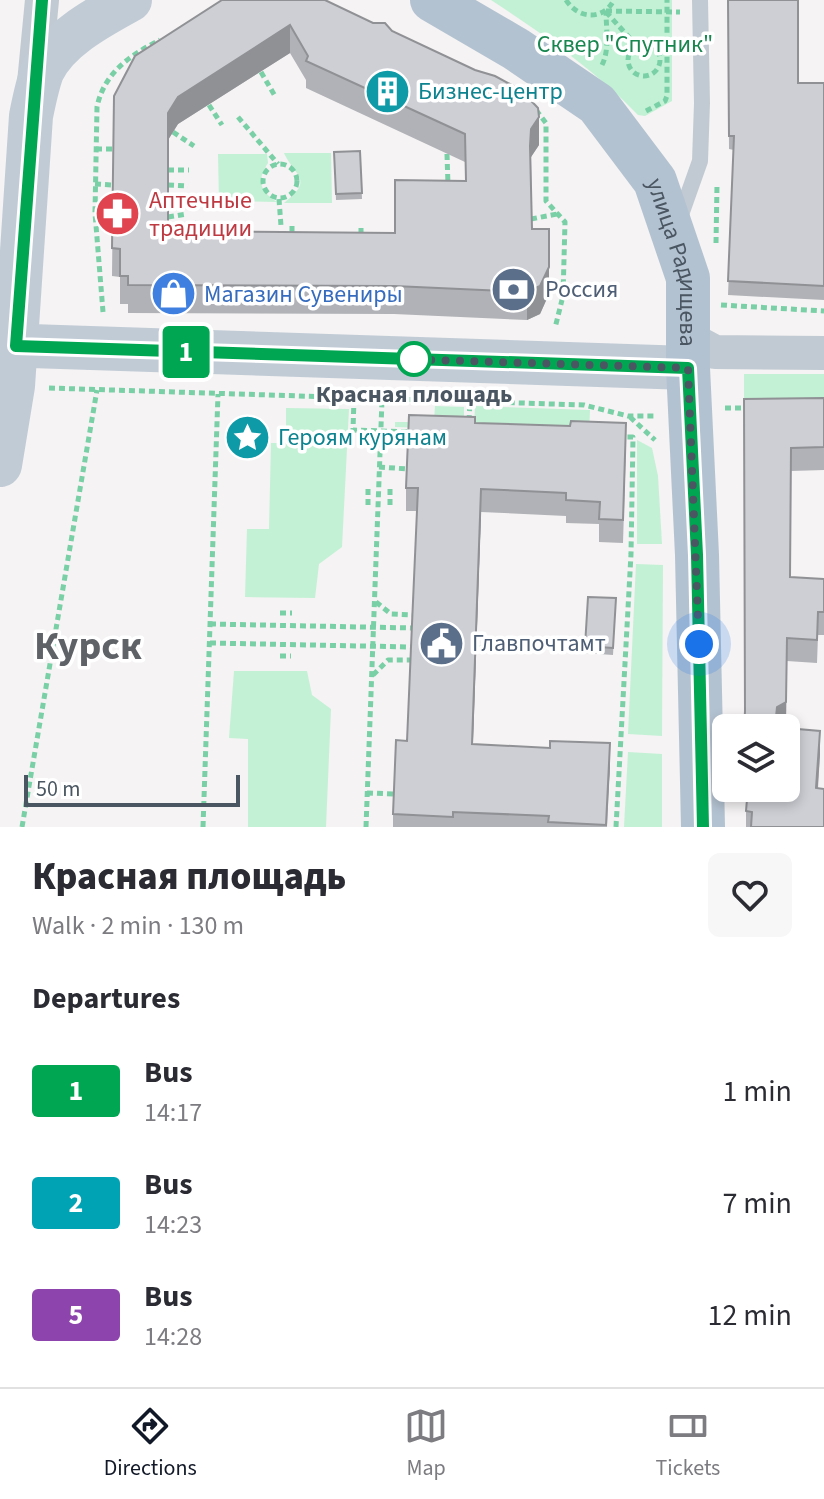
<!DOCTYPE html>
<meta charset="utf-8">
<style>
:root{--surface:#fff;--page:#f7f7f7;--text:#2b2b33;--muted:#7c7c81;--line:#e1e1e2;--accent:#111827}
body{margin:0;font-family:"Source Sans 3",sans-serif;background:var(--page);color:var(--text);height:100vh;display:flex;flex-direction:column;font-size:30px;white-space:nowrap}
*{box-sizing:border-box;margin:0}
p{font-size:26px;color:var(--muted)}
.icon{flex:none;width:44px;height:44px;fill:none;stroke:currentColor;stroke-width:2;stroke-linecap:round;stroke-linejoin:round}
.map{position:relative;height:827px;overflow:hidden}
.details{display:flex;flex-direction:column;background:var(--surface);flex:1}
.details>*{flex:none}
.badge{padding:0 16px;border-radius:6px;font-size:28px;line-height:52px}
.buttons{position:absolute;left:712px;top:714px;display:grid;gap:16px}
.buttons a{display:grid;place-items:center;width:88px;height:88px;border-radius:12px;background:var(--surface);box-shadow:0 4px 12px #0003;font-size:40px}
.scale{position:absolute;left:24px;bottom:20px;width:216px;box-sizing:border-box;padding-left:8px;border:4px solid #4a5661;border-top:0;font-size:22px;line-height:28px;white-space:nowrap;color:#4a5661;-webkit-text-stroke:6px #fff;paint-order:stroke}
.you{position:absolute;width:40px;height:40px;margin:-20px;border:6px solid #fff;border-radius:50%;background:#1a73e8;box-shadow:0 0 0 12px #1a73e833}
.map>.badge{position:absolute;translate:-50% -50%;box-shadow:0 0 0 4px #fff}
h2{padding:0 32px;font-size:30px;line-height:72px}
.round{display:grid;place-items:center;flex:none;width:84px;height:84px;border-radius:12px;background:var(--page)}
.summary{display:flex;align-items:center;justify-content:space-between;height:136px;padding:0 32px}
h1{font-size:38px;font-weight:800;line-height:60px}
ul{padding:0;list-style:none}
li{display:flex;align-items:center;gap:24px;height:112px;padding:0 32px}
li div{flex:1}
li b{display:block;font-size:30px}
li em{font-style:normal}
li .badge{min-width:88px;font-weight:700;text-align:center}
.tabs{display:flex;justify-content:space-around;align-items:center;height:112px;border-top:2px solid var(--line);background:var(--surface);font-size:22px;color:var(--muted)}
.tabs a{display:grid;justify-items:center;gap:4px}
.tabs .selected{color:var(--accent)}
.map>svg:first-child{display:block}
</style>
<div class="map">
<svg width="824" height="827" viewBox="0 0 824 827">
<rect width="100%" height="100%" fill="#f5f3f3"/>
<g fill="#c3f1d5">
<path d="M491 0H672V101L645 116 638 115C595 70 543 34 491 0Z"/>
<path d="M284 153H331L332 203H284C315 179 295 177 284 153Z"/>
<path d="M218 154H267L268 163C256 181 260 191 277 202L219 201Z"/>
<path d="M744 374H824V402L744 403Z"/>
<path d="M435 406 464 407V429L395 427V422H434Z"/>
<path d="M475 406 590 410 589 434 474 430Z"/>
<path d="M286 408 349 409 342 547 319 564 315 598 245 597 247 529H269L271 443H286Z"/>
<path d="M637 440 652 448 658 476 662 544H637Z"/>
<path d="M636 564 663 565 662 736 628 734Z"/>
<path d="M234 671H307L312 695 331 709 326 827H248V739L229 738Z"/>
<path d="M628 752 662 754V827H624Z"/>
</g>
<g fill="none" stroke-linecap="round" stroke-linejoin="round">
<g stroke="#7ad0a6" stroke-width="5" stroke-dasharray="6 4" stroke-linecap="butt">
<path d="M566 0C578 19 603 21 614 0"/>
<path d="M606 11 680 12"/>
<path d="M606 12 636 45"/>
<circle cx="644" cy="60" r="16"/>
<path d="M602 65C610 49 606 28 606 11"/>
<path d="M261 72 275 96"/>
<path d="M209 105 222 125"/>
<path d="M536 110 546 123V201L565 222 563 296 555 328"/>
<path d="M646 111 665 101 667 96V0"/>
<path d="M238 117 278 164"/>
<path d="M173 132 194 146"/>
<path d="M96 149H114"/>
<path d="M447 154 448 185"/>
<circle cx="280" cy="181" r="17"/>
<path d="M168 170H189"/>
<path d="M95 184 113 185"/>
<path d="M168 185 188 186"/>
<path d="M279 199 281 226"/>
<path d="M95 213H113"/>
<path d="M168 217 187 214"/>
<path d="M531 219 557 214"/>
<path d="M224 225V238"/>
<path d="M292 226V239"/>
<path d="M361 228V239"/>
<path d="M187 234 199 220"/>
<path d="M716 243 717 185"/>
<path d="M721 305 824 311"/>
<path d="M103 312 95 213 97 107C104 73 130 55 160 40"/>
<path d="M49 388 584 405 628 416H657"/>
<path d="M354 398 353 430 412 432"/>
<path d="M725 408H747"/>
<path d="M630 417 655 440"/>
<path d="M469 421 470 402"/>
<path d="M379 467 408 469"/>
<path d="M368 489V506"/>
<path d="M390 489V506"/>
<path d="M376 602 391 614 413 615"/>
<path d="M280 613H292"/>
<path d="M210 624 413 628"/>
<path d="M210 643 412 647"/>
<path d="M476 648 521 650"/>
<path d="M280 656H291"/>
<path d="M373 675 388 660H411"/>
<path d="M367 793 395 794"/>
<path d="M22 827 97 390"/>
<path d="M203 827 218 394"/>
<path d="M366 827 382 400"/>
<path d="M616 827 631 554 633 437H622"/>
</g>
<path stroke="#c1cad2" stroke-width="16" d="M678 223 700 161 702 103 700 0"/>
<g stroke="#c1cad2" stroke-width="34">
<path d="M34 83 42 0"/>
<path d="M687 337 715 352 824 353"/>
</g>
<g stroke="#c1cbd6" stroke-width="44">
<path d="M0 345 688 368"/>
<path d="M0 465 13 386 31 116C34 101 37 86 42 72 57 39 99 17 130 0"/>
</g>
<path stroke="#b3c2d1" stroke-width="44" id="s1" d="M432 0 516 49 597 104 655 181 688 278V368L697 555 703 827"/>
</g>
<g fill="#b0b2b7" fill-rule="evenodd">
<path d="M222 0 373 23 392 31 539 145 531 157 532 229 549 294 540 314 527 320 394 314 128 313V304H120V277L112 276 114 96ZM290 53 306 80V88L465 162 466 181 395 233 168 231V140L178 124Z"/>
<path d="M728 0 798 83H824V300L728 295 734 150 729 149Z"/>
<path d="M360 151 362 199 336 200 334 152Z"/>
<path d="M824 398V470L791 471 790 577 824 579V635H818L817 663 787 661 745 713 744 399Z"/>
<path d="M475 423 626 446 623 543 599 542V524L566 523V516L481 512 473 744 610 766 607 827H393V814L407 741 417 511H406V488Z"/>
<path d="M588 597 616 598 613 655 585 653Z"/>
<path d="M820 754 818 789 824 827H746V811Z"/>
</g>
<g fill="#909195">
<path d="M290 25V53L178 124 168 140V113L178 97Z"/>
<path d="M539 117V145L531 157 530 174 531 129Z"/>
<path d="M549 267V294L540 314 527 320V292Z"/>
<path d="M481 489V512L472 767V744Z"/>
<path d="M787 661 786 725 776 728 777 707Z"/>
<path d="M820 731V754L816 812V788Z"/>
<path d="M610 743V766L606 827Z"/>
</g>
<g fill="#cdcfd5" stroke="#909195" stroke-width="2" fill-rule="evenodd">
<path d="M222 0H325L373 23H385L392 31 475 70 495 76 521 90 538 108 539 117 531 129 530 146 532 229H549V267L540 286 527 292 394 286 128 285V276H120V249L112 248 114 96 135 56ZM290 25 308 56 306 61 465 134 466 181 395 180V233L168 231V113L178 97Z"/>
<path d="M728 0H798V83H824V286L728 281 734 136H729Z"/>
<path d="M360 151 362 193 336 194 334 152Z"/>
<path d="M824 398V447L791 448 790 577 824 579V612H818L817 640 787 638 786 702 777 707 776 717 785 724V728H744L745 711 744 399Z"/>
<path d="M409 415 475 417V423L570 426 571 421 626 423 623 520 599 519 600 502 566 500V493L481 489 472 744 550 748V741L610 743 606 825 548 822 549 816 453 812V817L393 814 396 740 407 741 412 624 418 488H406Z"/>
<path d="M588 597 616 598 613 648 585 646Z"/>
<path d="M786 728 820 731 816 788 824 789V827H751L752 812 746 811 748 788H786Z"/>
</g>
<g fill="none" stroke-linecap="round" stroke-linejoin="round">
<defs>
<path id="line" d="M42 0 16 346 688 368 697 555 703 827"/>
</defs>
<use href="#line" stroke="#fff" stroke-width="18"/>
<use href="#line" stroke="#00a651" stroke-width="12"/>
<path stroke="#4a5661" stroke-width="8" stroke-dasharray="0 14.4" d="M414 359H401L688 368 699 644"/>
</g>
<defs>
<symbol id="building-disc" viewBox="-11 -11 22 22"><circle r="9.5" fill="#0f9aa8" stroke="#fff"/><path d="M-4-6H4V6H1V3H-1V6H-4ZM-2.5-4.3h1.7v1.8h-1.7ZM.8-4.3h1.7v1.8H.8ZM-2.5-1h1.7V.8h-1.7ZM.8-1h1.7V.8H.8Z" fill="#fff"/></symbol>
<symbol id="pharmacy-disc" viewBox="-11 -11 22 22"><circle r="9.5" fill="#e0444e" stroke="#fff"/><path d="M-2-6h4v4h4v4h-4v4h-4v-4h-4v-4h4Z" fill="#fff"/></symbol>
<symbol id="bank-disc" viewBox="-11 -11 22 22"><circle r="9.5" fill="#5c6f8a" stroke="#fff"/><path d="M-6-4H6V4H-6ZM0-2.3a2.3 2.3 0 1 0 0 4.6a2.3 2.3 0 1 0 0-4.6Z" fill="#fff"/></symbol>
<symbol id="shop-disc" viewBox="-11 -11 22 22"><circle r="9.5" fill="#3f7fe0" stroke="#fff"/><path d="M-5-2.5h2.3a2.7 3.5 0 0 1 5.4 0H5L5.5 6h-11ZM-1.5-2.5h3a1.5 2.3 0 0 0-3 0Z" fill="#fff"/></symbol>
<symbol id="sight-disc" viewBox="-11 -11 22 22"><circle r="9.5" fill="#0f9aa8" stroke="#fff"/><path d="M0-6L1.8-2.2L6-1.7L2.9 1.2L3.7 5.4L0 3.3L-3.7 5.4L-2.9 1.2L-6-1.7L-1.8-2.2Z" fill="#fff"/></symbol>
<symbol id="civic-disc" viewBox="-11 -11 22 22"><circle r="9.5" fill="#5c6f8a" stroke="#fff"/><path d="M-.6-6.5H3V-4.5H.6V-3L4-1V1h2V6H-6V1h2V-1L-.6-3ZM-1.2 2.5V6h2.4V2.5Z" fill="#fff"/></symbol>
</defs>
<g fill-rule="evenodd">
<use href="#building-disc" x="362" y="66" width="51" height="51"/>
<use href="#pharmacy-disc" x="92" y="188" width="51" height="51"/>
<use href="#bank-disc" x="488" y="264" width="51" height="51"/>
<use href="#shop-disc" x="148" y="268" width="51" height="51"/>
<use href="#sight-disc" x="222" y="412" width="51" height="51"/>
<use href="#civic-disc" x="416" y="618" width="51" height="51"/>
</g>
<circle fill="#fff" stroke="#00a651" stroke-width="4" cx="414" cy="359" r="16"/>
<g text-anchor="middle" stroke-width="7" stroke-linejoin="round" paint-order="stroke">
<g font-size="24" fill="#17864f" stroke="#fff">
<text x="625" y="52">Сквер "Спутник"</text>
</g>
<g font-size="24" fill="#0d838f" stroke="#fff" text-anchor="start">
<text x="418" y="99">Бизнес-центр</text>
<text x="278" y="445">Героям курянам</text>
</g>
<g font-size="24" fill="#be3a42" stroke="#fff" text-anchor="start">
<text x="149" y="208">Аптечные<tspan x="149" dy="28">традиции</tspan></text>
</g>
<g font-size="24" fill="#4a5661" stroke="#fff">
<text dy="8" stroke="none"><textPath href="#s1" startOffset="376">улица Радищева</textPath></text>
</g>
<g font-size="24" fill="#4e5e75" stroke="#fff" text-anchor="start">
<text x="545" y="297">Россия</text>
<text x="472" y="651">Главпочтамт</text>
</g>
<g font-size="24" fill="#366cbe" stroke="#fff" text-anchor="start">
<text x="204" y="302">Магазин Сувениры</text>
</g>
<g font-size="24" font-weight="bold" fill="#4a5661" stroke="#fff">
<text x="414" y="402">Красная площадь</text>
</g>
<g font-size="40" font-weight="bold" fill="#5f6368" stroke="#fff">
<text x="88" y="659">Курск</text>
</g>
</g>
</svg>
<div class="buttons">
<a><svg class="icon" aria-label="layers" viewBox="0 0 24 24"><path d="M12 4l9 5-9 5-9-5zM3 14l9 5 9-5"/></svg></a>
</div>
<div class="scale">50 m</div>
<div class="you" style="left:699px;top:644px"></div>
<b class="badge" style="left:186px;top:352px;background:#00a651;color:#fff">1</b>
</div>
<section class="details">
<div class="summary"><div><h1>Красная площадь</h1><p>Walk · 2 min · 130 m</p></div><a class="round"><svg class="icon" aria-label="heart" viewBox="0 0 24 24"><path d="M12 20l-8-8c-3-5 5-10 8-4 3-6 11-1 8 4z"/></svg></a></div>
<h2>Departures</h2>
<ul>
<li><span class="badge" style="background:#00a651;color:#fff">1</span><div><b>Bus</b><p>14:17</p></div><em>1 min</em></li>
<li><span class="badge" style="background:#00a3b4;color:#fff">2</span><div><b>Bus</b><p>14:23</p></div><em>7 min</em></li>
<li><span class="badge" style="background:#8e44ad;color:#fff">5</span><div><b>Bus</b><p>14:28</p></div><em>12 min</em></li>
</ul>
</section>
<nav class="tabs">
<a class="selected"><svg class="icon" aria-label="directions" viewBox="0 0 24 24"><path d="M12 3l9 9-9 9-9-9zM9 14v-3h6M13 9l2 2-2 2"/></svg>Directions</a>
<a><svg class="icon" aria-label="map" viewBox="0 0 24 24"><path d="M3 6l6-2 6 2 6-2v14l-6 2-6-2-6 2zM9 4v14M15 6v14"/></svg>Map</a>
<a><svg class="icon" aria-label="tickets" viewBox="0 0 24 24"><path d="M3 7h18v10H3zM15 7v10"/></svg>Tickets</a>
</nav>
